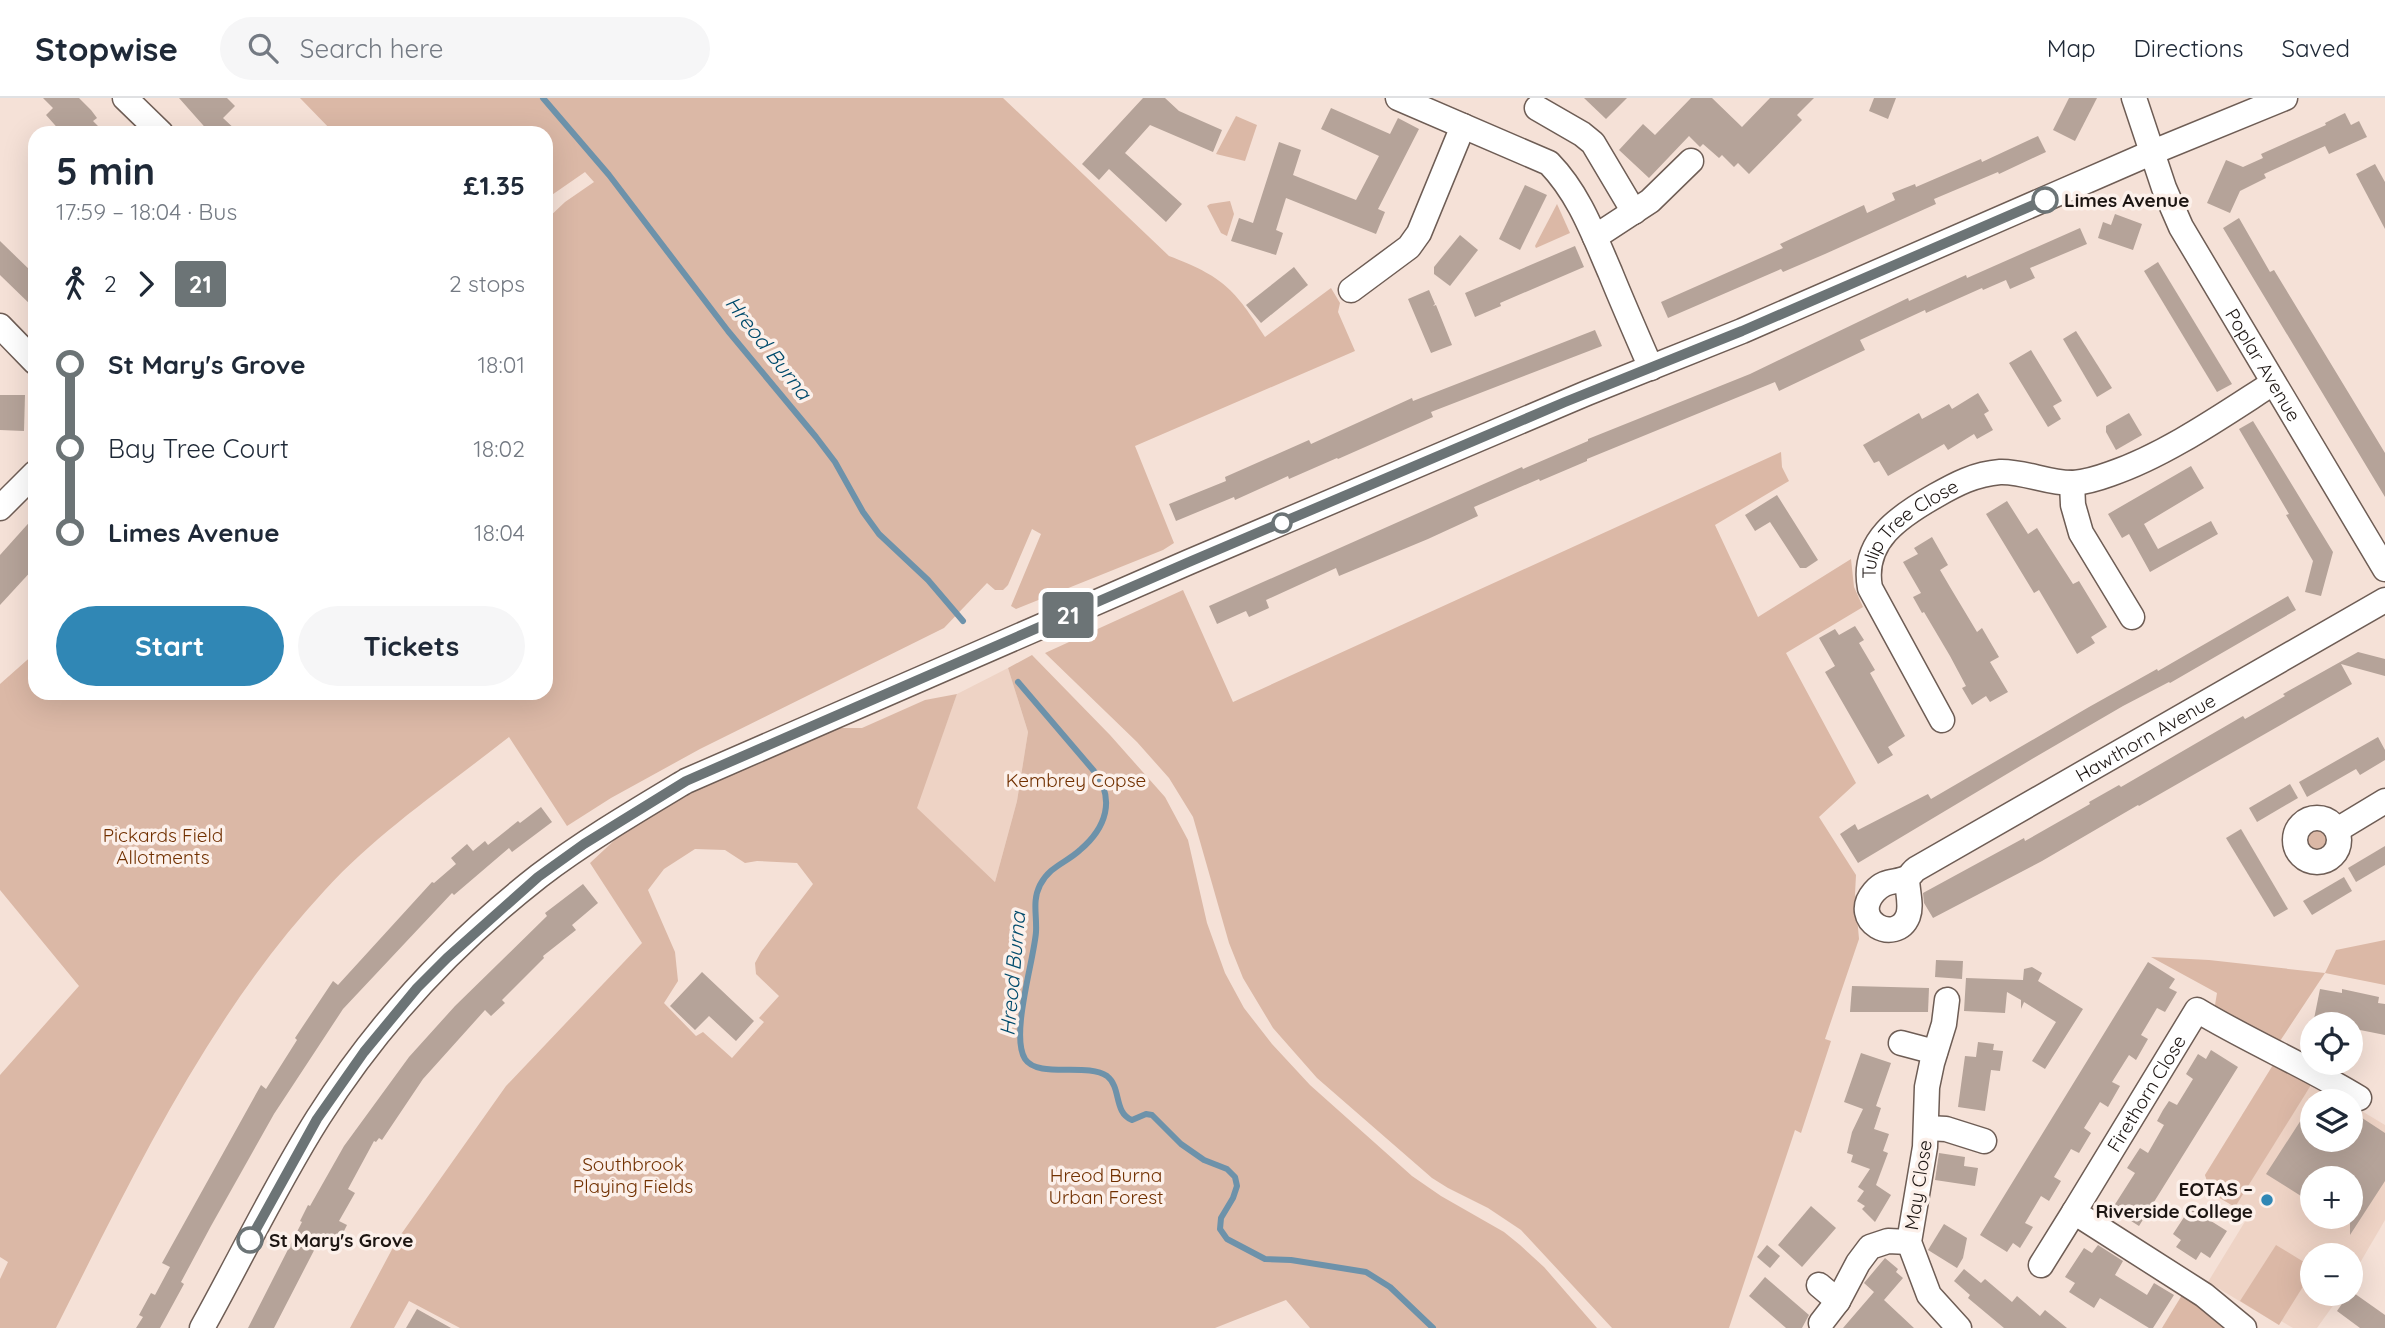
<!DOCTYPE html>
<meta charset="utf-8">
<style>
:root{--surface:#fff;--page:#f6f6f7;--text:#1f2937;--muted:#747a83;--line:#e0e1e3;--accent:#3087b5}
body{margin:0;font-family:Quicksand,sans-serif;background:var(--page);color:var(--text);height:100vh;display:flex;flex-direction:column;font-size:26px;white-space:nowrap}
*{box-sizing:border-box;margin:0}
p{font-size:23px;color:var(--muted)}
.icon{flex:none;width:38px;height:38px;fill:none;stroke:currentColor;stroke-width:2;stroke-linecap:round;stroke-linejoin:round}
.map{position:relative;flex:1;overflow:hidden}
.panel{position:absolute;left:28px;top:28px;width:525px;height:574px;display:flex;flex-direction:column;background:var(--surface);border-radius:21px;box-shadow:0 7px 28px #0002}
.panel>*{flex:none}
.badge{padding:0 14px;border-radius:5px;font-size:24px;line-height:46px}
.buttons{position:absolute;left:2300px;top:914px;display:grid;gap:14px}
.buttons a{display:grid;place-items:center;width:63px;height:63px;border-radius:50%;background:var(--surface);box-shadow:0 7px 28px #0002;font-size:35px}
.map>.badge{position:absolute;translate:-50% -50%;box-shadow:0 0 0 4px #fff}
.legs{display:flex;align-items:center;gap:10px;height:77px;padding:0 28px;font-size:23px}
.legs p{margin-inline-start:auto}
.overview{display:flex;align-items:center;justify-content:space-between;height:119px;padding:0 28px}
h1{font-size:38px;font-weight:800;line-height:52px}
.action{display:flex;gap:14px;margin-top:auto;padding:14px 28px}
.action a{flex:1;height:80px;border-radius:42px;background:var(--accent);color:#fff;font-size:28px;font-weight:800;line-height:80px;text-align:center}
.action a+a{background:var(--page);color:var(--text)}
ul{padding:0 28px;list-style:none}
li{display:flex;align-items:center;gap:24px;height:84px;font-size:26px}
li i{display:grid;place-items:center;width:10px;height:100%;margin:0 9px;background:currentColor}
li i::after{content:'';width:18px;height:18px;margin:-9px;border:5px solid;border-radius:50%;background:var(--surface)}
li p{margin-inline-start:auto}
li:first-child i{background:linear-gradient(#0000 50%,currentColor 0)}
li:last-child i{background:linear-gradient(currentColor 50%,#0000 0)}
header{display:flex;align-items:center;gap:42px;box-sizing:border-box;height:98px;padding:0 35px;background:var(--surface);border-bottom:2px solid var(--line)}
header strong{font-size:33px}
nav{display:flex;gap:38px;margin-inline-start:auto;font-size:24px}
.search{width:490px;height:63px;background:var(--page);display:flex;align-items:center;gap:18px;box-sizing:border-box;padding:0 24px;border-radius:38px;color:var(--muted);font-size:26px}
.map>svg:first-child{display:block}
</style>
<header>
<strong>Stopwise</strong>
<div class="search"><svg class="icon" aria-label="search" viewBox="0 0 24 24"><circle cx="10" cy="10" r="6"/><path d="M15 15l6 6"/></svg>Search here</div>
<nav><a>Map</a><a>Directions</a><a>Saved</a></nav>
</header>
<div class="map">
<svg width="2385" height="1230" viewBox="0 0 2385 1230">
<rect width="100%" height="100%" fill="#f5e1d7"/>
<g fill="#eed3c5" fill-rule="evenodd">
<path d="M1008 570 1028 634 1017 703 995 784 916 710 957 596Z"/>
<path d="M2273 967 2346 1003H2312V1041H2350V1006L2385 1027V1122L2350 1182V1157H2312V1195H2342L2317 1230H2293L2281 1223 2279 1227 2208 1184 2249 1117 2211 1095 2205 1077ZM2312 1080H2350V1118H2312Z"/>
</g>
<g fill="#dbb8a6" fill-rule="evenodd">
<path d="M300 0H1003L1169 158C1222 178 1235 191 1265 239L1331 190 1340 205 1338 214 1355 253 1135 348 1174 445 1163 452 1016 511 1011 508 1041 436 1032 431 1008 487 1003 492H995L987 485 944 530 700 651 611 700 567 728 509 639C447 688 379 733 325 792 208 918 133 1078 56 1230H0V1181L8 1164 0 1159V977L79 888 0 792V586L35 555V595H546V122L565 104 594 84 585 74 546 101V35H334Z"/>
<path d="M1236 18 1257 27 1245 63 1216 56Z"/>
<path d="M1230 103 1234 116 1227 138 1221 135 1207 108 1210 106Z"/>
<path d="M1557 106 1570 135 1536 150 1535 148Z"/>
<path d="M1781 354 1782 369 1789 383 1715 427 1758 519 1851 461 1854 489 1863 509 1786 555 1856 685 1819 719 1856 777 1855 796 1859 841 1825 941 1831 943 1801 1035 1795 1032 1729 1230H1612L1521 1132 1488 1110 1448 1090 1432 1080 1317 980 1273 930 1243 880 1229 845 1193 719 1169 680 1137 644 1045 555 1183 492 1233 604Z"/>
<path d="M1032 557 1110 637 1165 699 1188 742 1207 825 1225 875 1244 910 1272 946 1310 987 1412 1078 1441 1098 1504 1134 1520 1147 1544 1169 1597 1230H1310L1286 1202 1215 1230H460L409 1203 394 1230H350L397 1142 506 988 642 845 590 765 634 724 703 687 824 630H862L925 602 957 596 917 710 995 784 1017 703 1028 634 1008 570ZM695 751 725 752 745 765 757 763 797 765 813 786 761 854 755 865 756 876 779 898 759 920 764 924 732 960 703 934 696 938 664 905 678 883 675 854 648 792 664 771Z"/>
<circle cx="2317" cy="742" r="15"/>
<path d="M2385 842V887L2325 875 2278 946 2217 913 2215 907 2217 895 2151 859 2209 862 2325 875 2336 852Z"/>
<path d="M2273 967 2311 987 2235 1109 2211 1095 2205 1077Z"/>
<path d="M2276 1147 2312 1169V1174L2279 1227 2240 1203Z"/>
<path d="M2182 1197 2228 1230H2162Z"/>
</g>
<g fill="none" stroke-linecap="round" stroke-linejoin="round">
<g stroke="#6d92aa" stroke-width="6">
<path d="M543 0 609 77 728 233 816 339 835 364 863 414 879 436 928 482 963 523"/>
<path d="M1018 584 1094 673C1116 701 1106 730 1080 752 1066 765 1050 768 1040 787 1032 803 1037 817 1036 834 1034 862 1010 937 1025 961 1038 981 1087 964 1107 978 1122 990 1113 1014 1132 1022L1146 1016 1152 1017 1181 1046 1204 1062 1227 1071 1235 1079 1237 1088 1233 1100 1221 1120 1220 1131 1227 1141 1265 1161 1291 1162 1366 1174 1390 1189 1433 1230"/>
</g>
</g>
<g fill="#b5a399">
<path d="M43 0H79L91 12 97 20 93 23 105 35H62L46 17 53 10Z"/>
<path d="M179 0H227L235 8 223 20 239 35H210Z"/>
<path d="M1143 0H1165L1179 13 1222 32 1213 54 1150 27 1125 55 1182 106 1166 124 1109 71 1099 82 1082 66Z"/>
<path d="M1584 0H1627L1606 21Z"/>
<path d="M1691 0H1712L1742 29 1770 0H1814L1797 17 1802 22 1749 76 1738 65 1734 69 1722 57 1719 60 1703 46 1700 49 1689 38 1649 80 1619 52 1643 26 1655 37Z"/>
<path d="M1874 0H1896L1888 21 1869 13Z"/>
<path d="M2069 0H2097L2075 43 2053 32Z"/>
<path d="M1331 10 1390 36 1398 20 1419 31 1378 111 1385 114 1376 136 1286 100 1276 132 1283 135 1276 157 1231 143 1239 120 1253 125 1279 44 1301 52 1293 77 1356 102 1379 58 1321 31Z"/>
<path d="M2345 15 2351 27 2359 23 2367 39 2329 56 2325 48 2264 76 2266 80 2240 93 2230 115 2207 105 2226 62 2243 69 2263 60 2261 56 2326 27 2325 25Z"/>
<path d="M2038 38 2046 54 1999 76 1998 74 1934 101 1936 106 1825 156 1783 174 1781 171 1668 220 1661 204 1783 150 1780 146 1864 107 1867 115 1895 102 1892 95 1915 86 1916 89 1981 61 1982 64Z"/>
<path d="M2375 66 2385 84V131L2356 76Z"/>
<path d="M1525 87 1547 97 1520 152 1499 141Z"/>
<path d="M2115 116 2142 126 2133 152 2098 140 2103 124 2111 127Z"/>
<path d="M2239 120 2270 174 2274 172 2385 355V399L2223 130Z"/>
<path d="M2080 130 2087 146 2030 170 2035 180 2010 191 2006 182 1983 192 1982 190 1926 215 1925 212 1860 242 1865 252 1779 293 1775 284 1587 361V363L1540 383 1539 381 1474 409 1478 418 1428 441 1339 478 1336 470 1266 502 1269 510 1249 519 1246 513 1217 526 1209 508 1522 369 1523 371 1588 343V341L1750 276 1908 200 1909 203 1966 177 1967 180Z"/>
<path d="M1460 137 1478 152 1450 188 1434 176V169Z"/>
<path d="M0 143 35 177V211L0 177Z"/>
<path d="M1575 148 1584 169 1500 205 1501 208 1475 219 1465 195Z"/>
<path d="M2158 164 2232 286 2217 294 2144 173Z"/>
<path d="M1294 169 1308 187 1261 225 1246 207Z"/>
<path d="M1429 192 1435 206 1433 208 1436 207 1452 247 1431 255 1408 201Z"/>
<path d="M1595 232 1602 248 1431 314 1433 319 1338 361 1337 360 1289 381 1288 378 1235 402 1234 399 1176 423 1169 406 1226 383 1225 379 1309 342 1311 346 1412 300 1413 303Z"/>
<path d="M2076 233 2112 290 2097 299 2063 241Z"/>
<path d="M2031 252 2062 303 2053 308 2061 321 2048 329 2009 265Z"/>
<path d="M1978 295 1989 313 1984 316 1993 332 1977 341 1974 336 1948 352 1944 346 1888 378 1879 363 1874 365 1863 347 1919 315 1922 321 1949 306 1952 311Z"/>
<path d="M0 297H25L24 333 0 332Z"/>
<path d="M2129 315 2142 337 2116 352 2106 334V328Z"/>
<path d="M2253 323 2333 454 2321 498 2305 494 2313 463 2286 417 2289 416 2239 331Z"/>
<path d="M2191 368 2204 390 2144 426 2158 451 2211 423 2218 436 2150 474 2129 436 2122 440 2108 416Z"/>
<path d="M1777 397 1818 462 1806 470H1800L1770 424 1755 433 1745 417Z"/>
<path d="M2007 403 2028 436 2037 430 2073 486 2079 483 2107 529 2091 539 2095 545 2077 556 2039 492 2034 495 1986 416Z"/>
<path d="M35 418V469L0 507V457Z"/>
<path d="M1932 439 1948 467 1940 472 1950 489 1977 534 1982 530 1999 559 1990 564 2008 594 1990 604 1986 598 1972 607 1962 590 1966 588 1950 558 1924 514 1922 515 1913 499 1921 495 1903 464 1918 456 1914 450Z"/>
<path d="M2288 498 2296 512 2170 585 2169 584 2123 608 2032 661 1858 765 1840 736 1855 726 1858 732 1928 696 1931 701 2089 609 2157 571 2158 573Z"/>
<path d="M1855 528 1864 542 1859 545 1875 572 1870 575 1905 638 1888 649 1893 657 1878 666 1825 574 1835 568 1819 540 1835 531 1839 537Z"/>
<path d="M2358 554 2385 561V578L2341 566 2352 586 2139 708 2138 707 2042 763 1933 820 1924 805 1923 795 2024 740 2025 743 2090 706 2089 704 2119 687 2121 689 2243 618 2245 621 2285 598 2283 596Z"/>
<path d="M2378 639 2385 652V662L2360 677 2356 671 2307 699 2299 684Z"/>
<path d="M2290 686 2298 700 2257 724 2249 710Z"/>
<path d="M541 709 552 724 512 754 509 750 454 797 452 795 343 911 274 1016 211 1128 181 1184 184 1186 160 1230H136L143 1219 139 1217 151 1195 155 1197 170 1169 162 1165 261 987 266 991 297 942 295 940 333 883 338 887 432 784 434 785 456 766 451 760 467 746 473 753 485 743 488 747 518 723 520 725Z"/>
<path d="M2241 731 2288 811 2274 819 2226 740Z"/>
<path d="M2385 748V767L2356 784 2348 770Z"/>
<path d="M2344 779 2352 793 2312 817 2303 803Z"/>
<path d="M583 786 598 805 572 827 576 832 543 858 544 860 502 902 505 905 491 918 485 912 423 981 382 1042 379 1040 376 1044 374 1043 348 1091 355 1095 339 1123 347 1127 339 1143 323 1135 274 1230H248L302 1124 300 1123 308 1107 310 1108 344 1048 409 959 455 908 547 818 545 815Z"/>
<path d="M1936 862 1963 863 1962 881 1935 879Z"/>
<path d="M2148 864 2175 881 2169 890 2177 894 2165 914 2157 910 2141 937 2148 941 2136 962 2129 957 2112 984 2120 988 2108 1009 2100 1004 2084 1030 2091 1035 2079 1055 2071 1051 2054 1079 2061 1083 2049 1103 2041 1098 2025 1125 2033 1129 2020 1150 2013 1145 2007 1154 1980 1137Z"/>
<path d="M2032 869 2042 875 2038 883 2083 911 2045 971 2032 963 2056 924 2024 904 2021 911V902L2007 894 2005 915 1964 913 1966 880 2023 882 2024 871Z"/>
<path d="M702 874 754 923 736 943 709 918 695 932 670 908Z"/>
<path d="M1852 888 1929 890 1928 914H1850Z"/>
<path d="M2320 891 2342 895V891L2379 899 2378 905 2385 906V937L2350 930V926H2313Z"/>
<path d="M1978 944 1994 946 1993 952 2003 953 2000 973 1991 972 1985 1013 1958 1009 1965 958 1976 959Z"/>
<path d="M2211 952 2238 969 2139 1128 2112 1111 2135 1075 2127 1070 2140 1050 2148 1055 2164 1027 2157 1023 2163 1012 2169 1003 2177 1007 2193 981 2186 976 2198 956 2206 961Z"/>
<path d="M1861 955 1891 965 1876 1008 1881 1010 1874 1031 1889 1036 1883 1053 1888 1055 1876 1087 1891 1097 1875 1124 1862 1111 1865 1108 1857 1103 1864 1093 1858 1089 1870 1071 1851 1064 1853 1057 1847 1055 1852 1034 1863 1011 1844 1004Z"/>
<path d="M2312 1005V1041H2350V1012L2385 1035V1083L2350 1137V1080H2312V1105L2266 1076Z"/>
<path d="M1939 1055 1965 1059 1964 1068 1978 1070 1975 1088 1935 1082Z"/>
<path d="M1811 1108 1836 1130 1802 1169 1778 1147Z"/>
<path d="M2190 1110 2227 1133 2210 1160 2201 1154 2196 1162 2176 1149 2181 1142 2173 1136Z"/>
<path d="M1944 1126 1967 1140 1963 1160 1957 1170 1928 1152Z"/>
<path d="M1767 1147 1780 1158 1770 1170 1757 1159Z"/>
<path d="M2098 1147 2123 1163 2115 1177 2147 1197 2154 1185 2174 1197 2153 1230H2149L2100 1200 2094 1210 2069 1194 2075 1185 2065 1179 2084 1150 2092 1155Z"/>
<path d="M1885 1160 1898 1171 1896 1174 1903 1180 1884 1202 1914 1230H1843L1874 1194 1864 1185Z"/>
<path d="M1964 1171 1981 1185 1985 1181 2012 1204 2017 1198 2040 1218 2045 1212 2067 1230H2004L1968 1200 1970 1197 1954 1183Z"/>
<path d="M1765 1179 1809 1217 1802 1230H1786L1749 1198Z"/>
<path d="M2351 1193 2385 1217V1230H2360L2337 1213Z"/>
<path d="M417 1211 451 1230H406Z"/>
</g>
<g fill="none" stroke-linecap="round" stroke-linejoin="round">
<defs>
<g id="minor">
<path d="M125 0 161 35"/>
<path d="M1398 0 1549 65C1579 96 1593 135 1610 174 1623 206 1637 238 1651 270"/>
<path id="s1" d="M2134 0 2164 90 2181 129 2385 471"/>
<path d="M1537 10 1582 36 1593 45 1634 114"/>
<path d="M1595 139 1650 103 1691 63"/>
<path d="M1351 192 1409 149 1419 135 1463 28"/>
<path d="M0 228 35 264"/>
<path d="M2072 385 2073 407 2081 435 2132 519"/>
<path d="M0 410 35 375"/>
<path id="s2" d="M1942 622 1870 490C1861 443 1900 418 1935 398 1956 386 1975 376 2000 374 2024 373 2049 386 2074 385 2085 384 2099 380 2110 376 2166 357 2223 317 2273 285"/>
<circle cx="2317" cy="742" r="22"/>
<path d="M2337 732 2385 703"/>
<path id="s3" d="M1907 780C1907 792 1912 807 1908 818 1896 848 1849 823 1874 794 1886 780 1897 786 1908 779 1911 777 1913 773 1916 771L2385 502"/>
<path d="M1947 902 1944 926 1932 965 1927 989 1925 1049 1909 1144 1929 1197 1959 1230"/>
<path d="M1901 945 1935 954"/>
<path d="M1927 1030 1946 1031 1984 1043"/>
<path d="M2041 1167 2074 1114"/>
<path d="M1819 1187 1838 1203"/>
<path d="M1821 1225 1838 1203 1858 1165 1870 1149 1888 1143 1909 1144"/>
<path d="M202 1230C241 1160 275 1088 318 1020 376 928 452 846 539 778 585 743 636 713 686 683L1189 464 1587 295 1742 233 2153 54 2285 0"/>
<path id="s4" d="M2244 1230 2204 1197 2074 1114 2197 912C2250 944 2307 968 2359 1000"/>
</g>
</defs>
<use href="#minor" stroke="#6e5d55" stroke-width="27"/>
<use href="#minor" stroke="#fff" stroke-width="24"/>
</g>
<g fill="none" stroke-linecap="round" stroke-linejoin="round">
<defs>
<path id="line-1" d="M250 1142 317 1021 364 954 417 890 447 860 538 779 584 746 686 683 1189 464 1565 304 1742 233 2045 102"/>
</defs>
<use href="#line-1" stroke="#fff" stroke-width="16"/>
<use href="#line-1" stroke="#6c7476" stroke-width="10"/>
</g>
<g fill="#fff" stroke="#6c7476" stroke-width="3.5">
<circle cx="2045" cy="102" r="12"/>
<circle cx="1282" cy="425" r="9"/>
<circle cx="250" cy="1142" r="12"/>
</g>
<circle fill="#3087b5" stroke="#fcf0ea" stroke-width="2.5" cx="2267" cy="1102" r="7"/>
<g text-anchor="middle" stroke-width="7" stroke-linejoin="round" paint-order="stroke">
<g font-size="19" font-weight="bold" fill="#1d1613" stroke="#fcf0ea" text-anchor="start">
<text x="2064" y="109">Limes Avenue</text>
<text x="269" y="1149">St Mary's Grove</text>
</g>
<g font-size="19" fill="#1d1613" stroke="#fcf0ea">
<text dy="7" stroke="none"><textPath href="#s1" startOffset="298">Poplar Avenue</textPath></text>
<text dy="7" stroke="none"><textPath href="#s2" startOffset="228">Tulip Tree Close</textPath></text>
<text dy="7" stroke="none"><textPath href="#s3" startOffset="429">Hawthorn Avenue</textPath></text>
<text dy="7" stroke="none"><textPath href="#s4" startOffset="345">Firethorn Close</textPath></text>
<text transform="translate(1918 1087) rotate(-81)" y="7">May Close</text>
</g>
<g font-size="19" fill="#713000" stroke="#fcf0ea">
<text x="1076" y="689">Kembrey Copse</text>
<text x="163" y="744">Pickards Field<tspan x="163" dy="22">Allotments</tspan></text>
<text x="633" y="1073">Southbrook<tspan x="633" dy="22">Playing Fields</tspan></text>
<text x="1106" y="1084">Hreod Burna<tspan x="1106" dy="22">Urban Forest</tspan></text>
</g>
<g font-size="19" font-weight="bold" fill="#1d1613" stroke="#fcf0ea" text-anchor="end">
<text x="2253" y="1098">EOTAS –<tspan x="2253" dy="22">Riverside College</tspan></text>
</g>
<g font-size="21" font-style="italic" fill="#004b6c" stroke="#fcf0ea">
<text transform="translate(768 250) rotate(52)" y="7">Hreod Burna</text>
<text transform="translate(1013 876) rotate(-85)" y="7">Hreod Burna</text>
</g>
</g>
</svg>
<div class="buttons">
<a><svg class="icon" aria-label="locate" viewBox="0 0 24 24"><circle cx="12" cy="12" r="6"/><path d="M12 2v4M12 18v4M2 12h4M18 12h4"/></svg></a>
<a><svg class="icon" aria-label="layers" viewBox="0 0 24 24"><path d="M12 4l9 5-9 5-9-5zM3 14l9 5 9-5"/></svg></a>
<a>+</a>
<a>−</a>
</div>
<b class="badge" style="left:1068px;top:517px;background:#6c7476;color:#fff">21</b>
<section class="panel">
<div class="overview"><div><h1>5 min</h1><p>17:59 – 18:04 · Bus</p></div><b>£1.35</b></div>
<div class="legs"><svg class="icon" aria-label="walk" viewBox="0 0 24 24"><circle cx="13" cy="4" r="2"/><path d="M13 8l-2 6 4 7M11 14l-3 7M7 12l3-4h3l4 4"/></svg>2<svg class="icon" aria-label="forward" viewBox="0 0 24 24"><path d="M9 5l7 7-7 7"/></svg><b class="badge" style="background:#6c7476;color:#fff">21</b><p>2 stops</p></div>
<ul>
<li><i style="color:#6c7476"></i><b>St Mary's Grove</b><p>18:01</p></li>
<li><i style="color:#6c7476"></i><span>Bay Tree Court</span><p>18:02</p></li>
<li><i style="color:#6c7476"></i><b>Limes Avenue</b><p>18:04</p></li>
</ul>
<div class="action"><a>Start</a><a>Tickets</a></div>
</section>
</div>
